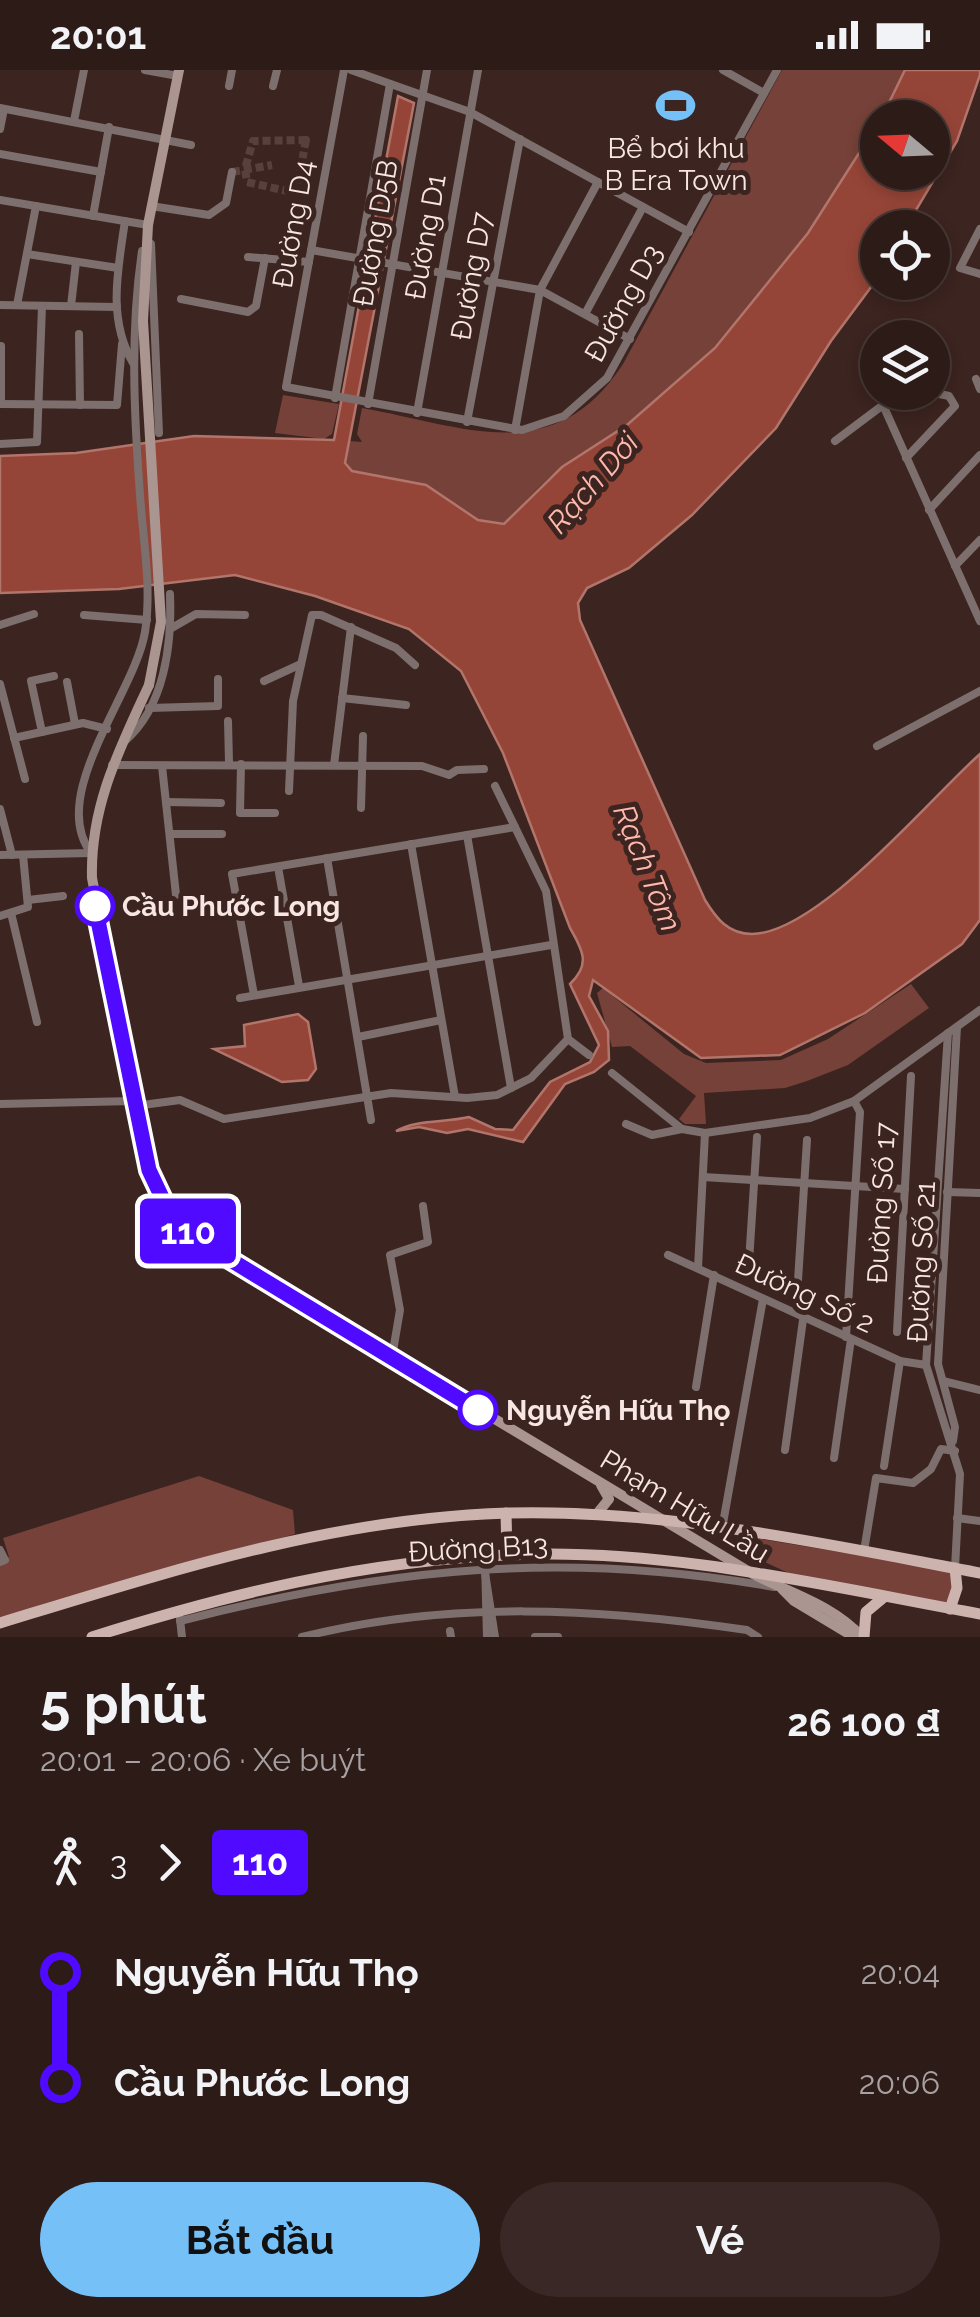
<!DOCTYPE html>
<html lang="vi">
<meta charset="utf-8">
<style>
:root{--surface:#2d1b18;--page:#392825;--text:#f1f3f6;--muted:#a7a1a2;--line:#483937;--accent:#75c0f6}
body{margin:0;font-family:Raleway,sans-serif;background:var(--page);color:var(--text);height:100vh;display:flex;flex-direction:column;font-size:38px;white-space:nowrap}
*{box-sizing:border-box;margin:0}
p{font-size:32px;color:var(--muted)}
.icon{flex:none;width:55px;height:55px;fill:none;stroke:currentColor;stroke-width:2;stroke-linecap:round;stroke-linejoin:round}
.map{position:relative;height:1567px;overflow:hidden}
.drawer{display:flex;flex-direction:column;background:var(--surface);flex:1}
.drawer>*{flex:none}
.badge{padding:0 20px;border-radius:8px;font-size:35px;line-height:65px}
.needle{width:65px;rotate:289deg}
.controls{position:absolute;left:860px;top:30px;display:grid;gap:20px}
.controls a{display:grid;place-items:center;width:90px;height:90px;border-radius:50%;background:var(--surface);box-shadow:0 5px 15px #0003,0 0 0 2px var(--line);font-size:50px}
.map>.badge{position:absolute;translate:-50% -50%;box-shadow:0 0 0 5px #fff}
.legs{display:flex;align-items:center;gap:15px;height:110px;padding:0 40px;font-size:32px}
.legs p{margin-inline-start:auto}
.summary{display:flex;align-items:center;justify-content:space-between;height:170px;padding:0 40px}
h1{font-size:55px;font-weight:700;line-height:75px}
.action{display:flex;gap:20px;margin-top:auto;padding:20px 40px}
.action a{flex:1;height:115px;border-radius:60px;background:var(--accent);color:#111;font-size:40px;font-weight:700;line-height:115px;text-align:center}
.action a+a{background:var(--page);color:var(--text)}
ul{padding:0 40px;list-style:none}
li{display:flex;align-items:center;gap:35px;height:110px;font-size:38px}
li i{display:grid;place-items:center;width:15px;height:100%;margin:0 12px;background:currentColor}
li i::after{content:'';width:25px;height:25px;margin:-12px;border:8px solid;border-radius:50%;background:var(--surface)}
li p{margin-inline-start:auto}
li:first-child i{background:linear-gradient(#0000 50%,currentColor 0)}
li:last-child i{background:linear-gradient(currentColor 50%,#0000 0)}
.status{display:flex;justify-content:space-between;align-items:center;height:70px;padding:0 50px;background:var(--surface);direction:ltr}
.status svg{height:28px;fill:currentColor}
.map>svg:first-child{display:block}
</style>
<div class="status"><b>20:01</b><svg viewBox="0 0 49 12"><path d="M0 12V9h3v3zM5 12V6h3v6zM10 12V3h3v9zM15 12V0h3v12zM26 1h20v11H26zM47 4h2v5h-2z"/></svg></div>
<div class="map">
<svg width="980" height="1567" viewBox="0 0 980 1567">
<rect width="100%" height="100%" fill="#3c2420"/>
<g fill="#764138">
<path d="M782 0H905C860 110 752 251 658 331 629 356 596 375 564 396 542 411 523 435 504 454L478 450 426 415 352 401 345 393 349 371 362 372 357 364 362 338C465 356 554 400 623 294Z"/>
<path d="M283 325 339 334 332 364 324 369 275 363Z"/>
<path d="M911 914 929 938 848 995 807 1011 785 1018 704 1023 706 1054H685L679 1049 696 1026 630 976 612 977 597 923 603 918 684 984 706 993 781 990 828 969Z"/>
<path d="M199 1406 293 1440 295 1464 0 1549V1490L9 1487 3 1468Z"/>
<path d="M743 1466 949 1500 954 1505 951 1530 944 1533 795 1506 737 1479Z"/>
</g>
<g fill="#954537" stroke="#b2756b" stroke-width="2.5">
<path d="M905 0H980V5L957 71 906 157 878 158 877 209 831 271 776 358 692 445 629 498 587 518 578 533 580 550 705 830C716 848 728 864 752 864 819 863 929 729 980 684V850L962 874 865 943 780 985 701 988 593 910 589 926 608 961 609 990 594 1002 565 1014 523 1072 468 1059 447 1063 419 1057 396 1061C418 1049 444 1053 469 1047L495 1059 513 1060 550 1012 590 992 599 975 570 914C590 895 584 882 570 858L503 683 461 601 409 559 315 526 235 505 119 519 0 523V386L76 383 194 366 334 370 398 26 414 33 345 393 352 401 426 415 478 450 504 454 562 397 627 355 715 278 808 163 877 55 878 102H932V48L882 47Z"/>
<path d="M298 944 308 952 316 999 308 1010 282 1012 214 979 245 976 244 955Z"/>
</g>
<g fill="none" stroke-linecap="round" stroke-linejoin="round">
<g stroke="#58413d" stroke-width="8" stroke-dasharray="8 4" stroke-linecap="butt">
<path d="M306 70 296 123 247 112 245 99 253 71Z"/>
<path d="M232 102 272 95"/>
</g>
<g stroke="#7c6f6d" stroke-width="8">
<path d="M145 0 178 6"/>
<path d="M344 0 286 317 522 360 564 346 607 308 777 0"/>
<path d="M351 0 470 42 689 162"/>
<path d="M723 0 764 23"/>
<path d="M229 16 232 0"/>
<path d="M273 16 277 0"/>
<path d="M0 38 191 75"/>
<path d="M74 51 84 0"/>
<path d="M0 59 4 39"/>
<path d="M0 84 101 102"/>
<path d="M0 130 148 155"/>
<path d="M151 136 209 145 226 133 232 102"/>
<path d="M93 146 109 57"/>
<path d="M125 151C118 199 107 249 133 293"/>
<path d="M980 159 960 198 980 204"/>
<path d="M151 174 159 363"/>
<path d="M311 180 540 220 630 269"/>
<path d="M27 184 118 198"/>
<path d="M248 187 309 192"/>
<path d="M181 229 248 242 256 236 265 188"/>
<path d="M0 235 117 237"/>
<path d="M17 235 36 136"/>
<path d="M71 236 76 192"/>
<path d="M585 244 643 137"/>
<path d="M79 264 80 335"/>
<path d="M1 276V334"/>
<path d="M976 309 980 319"/>
<path d="M335 328 390 14"/>
<path d="M0 334 117 335 122 274"/>
<path d="M368 334 427 0"/>
<path d="M883 335 910 322"/>
<path d="M417 343 478 0"/>
<path d="M467 352 520 69"/>
<path d="M515 360 540 220 598 112"/>
<path d="M835 371 883 335 980 551"/>
<path d="M0 374 37 372 42 236"/>
<path d="M906 388 955 336 949 326 930 322"/>
<path d="M929 440 980 385"/>
<path d="M955 496 980 470"/>
<path d="M84 545 147 550"/>
<path d="M0 555 34 544"/>
<path d="M170 559 196 544 245 545"/>
<path d="M264 611 301 594"/>
<path d="M67 612 75 654"/>
<path d="M0 614 25 709"/>
<path d="M342 628 406 635"/>
<path d="M149 638 218 636V609"/>
<path d="M228 651 229 693"/>
<path d="M42 662 31 611 54 606"/>
<path d="M14 668 83 653 107 659"/>
<path d="M124 672C165 637 172 574 170 524"/>
<path d="M877 676 980 621"/>
<path d="M241 694 240 743H275"/>
<path d="M112 695 422 696 449 705 457 700 484 699"/>
<path d="M334 695 351 557"/>
<path d="M162 696 176 825"/>
<path d="M495 716 546 821 568 969 589 985"/>
<path d="M289 721 293 631 312 545H321L396 578 415 595"/>
<path d="M167 732 221 733"/>
<path d="M361 738 363 666"/>
<path d="M0 739 12 785"/>
<path d="M170 764H222"/>
<path d="M467 765 511 1018"/>
<path d="M411 774 455 1027"/>
<path d="M0 785 91 783C47 725 135 623 145 562 152 518 143 470 140 425 134 344 130 262 142 181"/>
<path d="M327 788 371 1050"/>
<path d="M278 797 299 916"/>
<path d="M28 830 63 826"/>
<path d="M11 843 37 952"/>
<path d="M0 846 28 837 23 785"/>
<path d="M254 925 232 804 515 757"/>
<path d="M240 928 551 875"/>
<path d="M948 963 926 1295 960 1404 955 1498"/>
<path d="M358 967 441 950"/>
<path d="M612 1003 682 1059 705 1063"/>
<path d="M0 1034 134 1031"/>
<path d="M135 1036 180 1030 224 1049 391 1023 467 1028 497 1025 531 1008 568 969"/>
<path d="M626 1054 652 1065 682 1059"/>
<path d="M705 1063 810 1048 854 1031 980 940"/>
<path d="M703 1107 905 1119"/>
<path d="M947 1122 980 1123"/>
<path d="M668 1185 900 1291 926 1295"/>
<path d="M749 1192 757 1067"/>
<path d="M698 1198 705 1063"/>
<path d="M797 1226 807 1070"/>
<path d="M897 1262 911 1006"/>
<path d="M846 1267 860 1042 854 1031"/>
<path d="M392 1287 400 1240 390 1185 428 1172 423 1136"/>
<path d="M943 1311 980 1320"/>
<path d="M696 1317 714 1205"/>
<path d="M953 1371 955 1357 938 1294 957 957"/>
<path d="M785 1380 803 1250"/>
<path d="M834 1388 851 1269"/>
<path d="M884 1396 900 1291"/>
<path d="M957 1448 980 1451"/>
<path d="M722 1459 763 1229"/>
<path d="M0 1480 5 1490 0 1492"/>
<path d="M864 1481 876 1408 913 1413 931 1399 941 1379 955 1381"/>
<path d="M485 1493 487 1567"/>
<path d="M485 1503 495 1567"/>
<path d="M180 1549 182 1567"/>
<path d="M180 1551C387 1498 562 1480 774 1517"/>
<path d="M450 1561 451 1567"/>
<path d="M302 1567C447 1530 600 1538 747 1560L758 1567"/>
<path d="M535 1567H558"/>
</g>
<g stroke="#aa9591" stroke-width="10">
<path d="M143 251 148 155 179 0"/>
<path d="M149 615C120 678 90 736 92 808L149 1100 171 1143 210 1178 753 1504C790 1523 833 1535 862 1567"/>
<path d="M596 1445 609 1429 601 1415"/>
<path d="M782 1519 794 1531 854 1567"/>
</g>
<g stroke="#cdb3ae" stroke-width="11">
<path d="M506 1443 507 1485"/>
<path d="M950 1539 957 1518 955 1498"/>
<path d="M0 1553C167 1502 332 1448 508 1443 667 1439 825 1474 980 1503"/>
<path d="M92 1567C228 1524 364 1491 507 1485 665 1477 825 1516 980 1544"/>
<path d="M864 1567 866 1542 884 1527"/>
</g>
<path stroke="#aa9591" stroke-width="10" d="M143 251 161 552 149 615"/>
</g>
<g fill="none" stroke-linecap="round" stroke-linejoin="round">
<defs>
<path id="line-1" d="M95 836 149 1100 166 1136 201 1172 478 1340"/>
</defs>
<use href="#line-1" stroke="#fff" stroke-width="22"/>
<use href="#line-1" stroke="#4f0aff" stroke-width="15"/>
</g>
<defs>
<symbol id="stadium-bare" viewBox="-9 -9 18 18"><path d="M0-5a6.5 5 0 1 0 0 10a6.5 5 0 1 0 0-10ZM-3.5-1.8h7v3.6h-7Z" fill="#75c0f6" stroke="#3c2420" stroke-width="2.5" paint-order="stroke"/></symbol>
</defs>
<g fill-rule="evenodd">
<use href="#stadium-bare" x="648" y="8" width="55" height="55"/>
</g>
<g fill="#fff" stroke="#4f0aff" stroke-width="5">
<circle cx="95" cy="836" r="18"/>
<circle cx="478" cy="1340" r="18"/>
</g>
<g text-anchor="middle" stroke-width="10" stroke-linejoin="round" paint-order="stroke">
<g font-size="28" fill="#f7e6e3" stroke="#3c2420">
<text x="676" y="88">Bể bơi khu<tspan x="676" dy="32">B Era Town</tspan></text>
</g>
<g font-size="28" fill="#f7e6e3" stroke="#3c2420">
<text transform="translate(293 154) rotate(-80)" y="10">Đường D4</text>
<text transform="translate(375 163) rotate(-80)" y="10">Đường D5B</text>
<text transform="translate(425 167) rotate(-80)" y="10">Đường D1</text>
<text transform="translate(471 206) rotate(-80)" y="10">Đường D7</text>
<text transform="translate(623 233) rotate(-61)" y="10">Đường D3</text>
<text transform="translate(881 1133) rotate(-87)" y="10">Đường Số 17</text>
<text transform="translate(921 1192) rotate(-87)" y="10">Đường Số 21</text>
<text transform="translate(805 1223) rotate(25)" y="10">Đường Số 2</text>
<text transform="translate(685 1436) rotate(31)" y="10">Phạm Hữu Lầu</text>
<text transform="translate(478 1478) rotate(-3)" y="10">Đường B13</text>
</g>
<g font-size="28" font-weight="bold" fill="#f7e6e3" stroke="#3c2420" text-anchor="start">
<text x="122" y="846">Cầu Phước Long</text>
<text x="506" y="1350">Nguyễn Hữu Thọ</text>
</g>
<g font-size="30" font-style="italic" fill="#ffb8ab" stroke="#3c2420">
<text transform="translate(593 413) rotate(-49)" y="10">Rạch Dơi</text>
<text transform="translate(647 798) rotate(68)" y="10">Rạch Tôm</text>
</g>
</g>
</svg>
<div class="controls">
<a><svg class="needle" viewBox="-14 -14 28 28"><path d="M0-13l5 13h-10z" fill="#e53935"/><path d="M0 13l5-13h-10z" fill="#a7a1a2"/></svg></a>
<a><svg class="icon" aria-label="locate" viewBox="0 0 24 24"><circle cx="12" cy="12" r="6"/><path d="M12 2v4M12 18v4M2 12h4M18 12h4"/></svg></a>
<a><svg class="icon" aria-label="layers" viewBox="0 0 24 24"><path d="M12 4l9 5-9 5-9-5zM3 14l9 5 9-5"/></svg></a>
</div>
<b class="badge" style="left:188px;top:1161px;background:#4f0aff;color:#fff">110</b>
</div>
<section class="drawer">
<div class="summary"><div><h1>5 phút</h1><p>20:01 – 20:06 · Xe buýt</p></div><b>26 100 ₫</b></div>
<div class="legs"><svg class="icon" aria-label="walk" viewBox="0 0 24 24"><circle cx="13" cy="4" r="2"/><path d="M13 8l-2 6 4 7M11 14l-3 7M7 12l3-4h3l4 4"/></svg>3<svg class="icon" aria-label="forward" viewBox="0 0 24 24"><path d="M9 5l7 7-7 7"/></svg><b class="badge" style="background:#4f0aff;color:#fff">110</b></div>
<ul>
<li><i style="color:#4f0aff"></i><b>Nguyễn Hữu Thọ</b><p>20:04</p></li>
<li><i style="color:#4f0aff"></i><b>Cầu Phước Long</b><p>20:06</p></li>
</ul>
<div class="action"><a>Bắt đầu</a><a>Vé</a></div>
</section>
